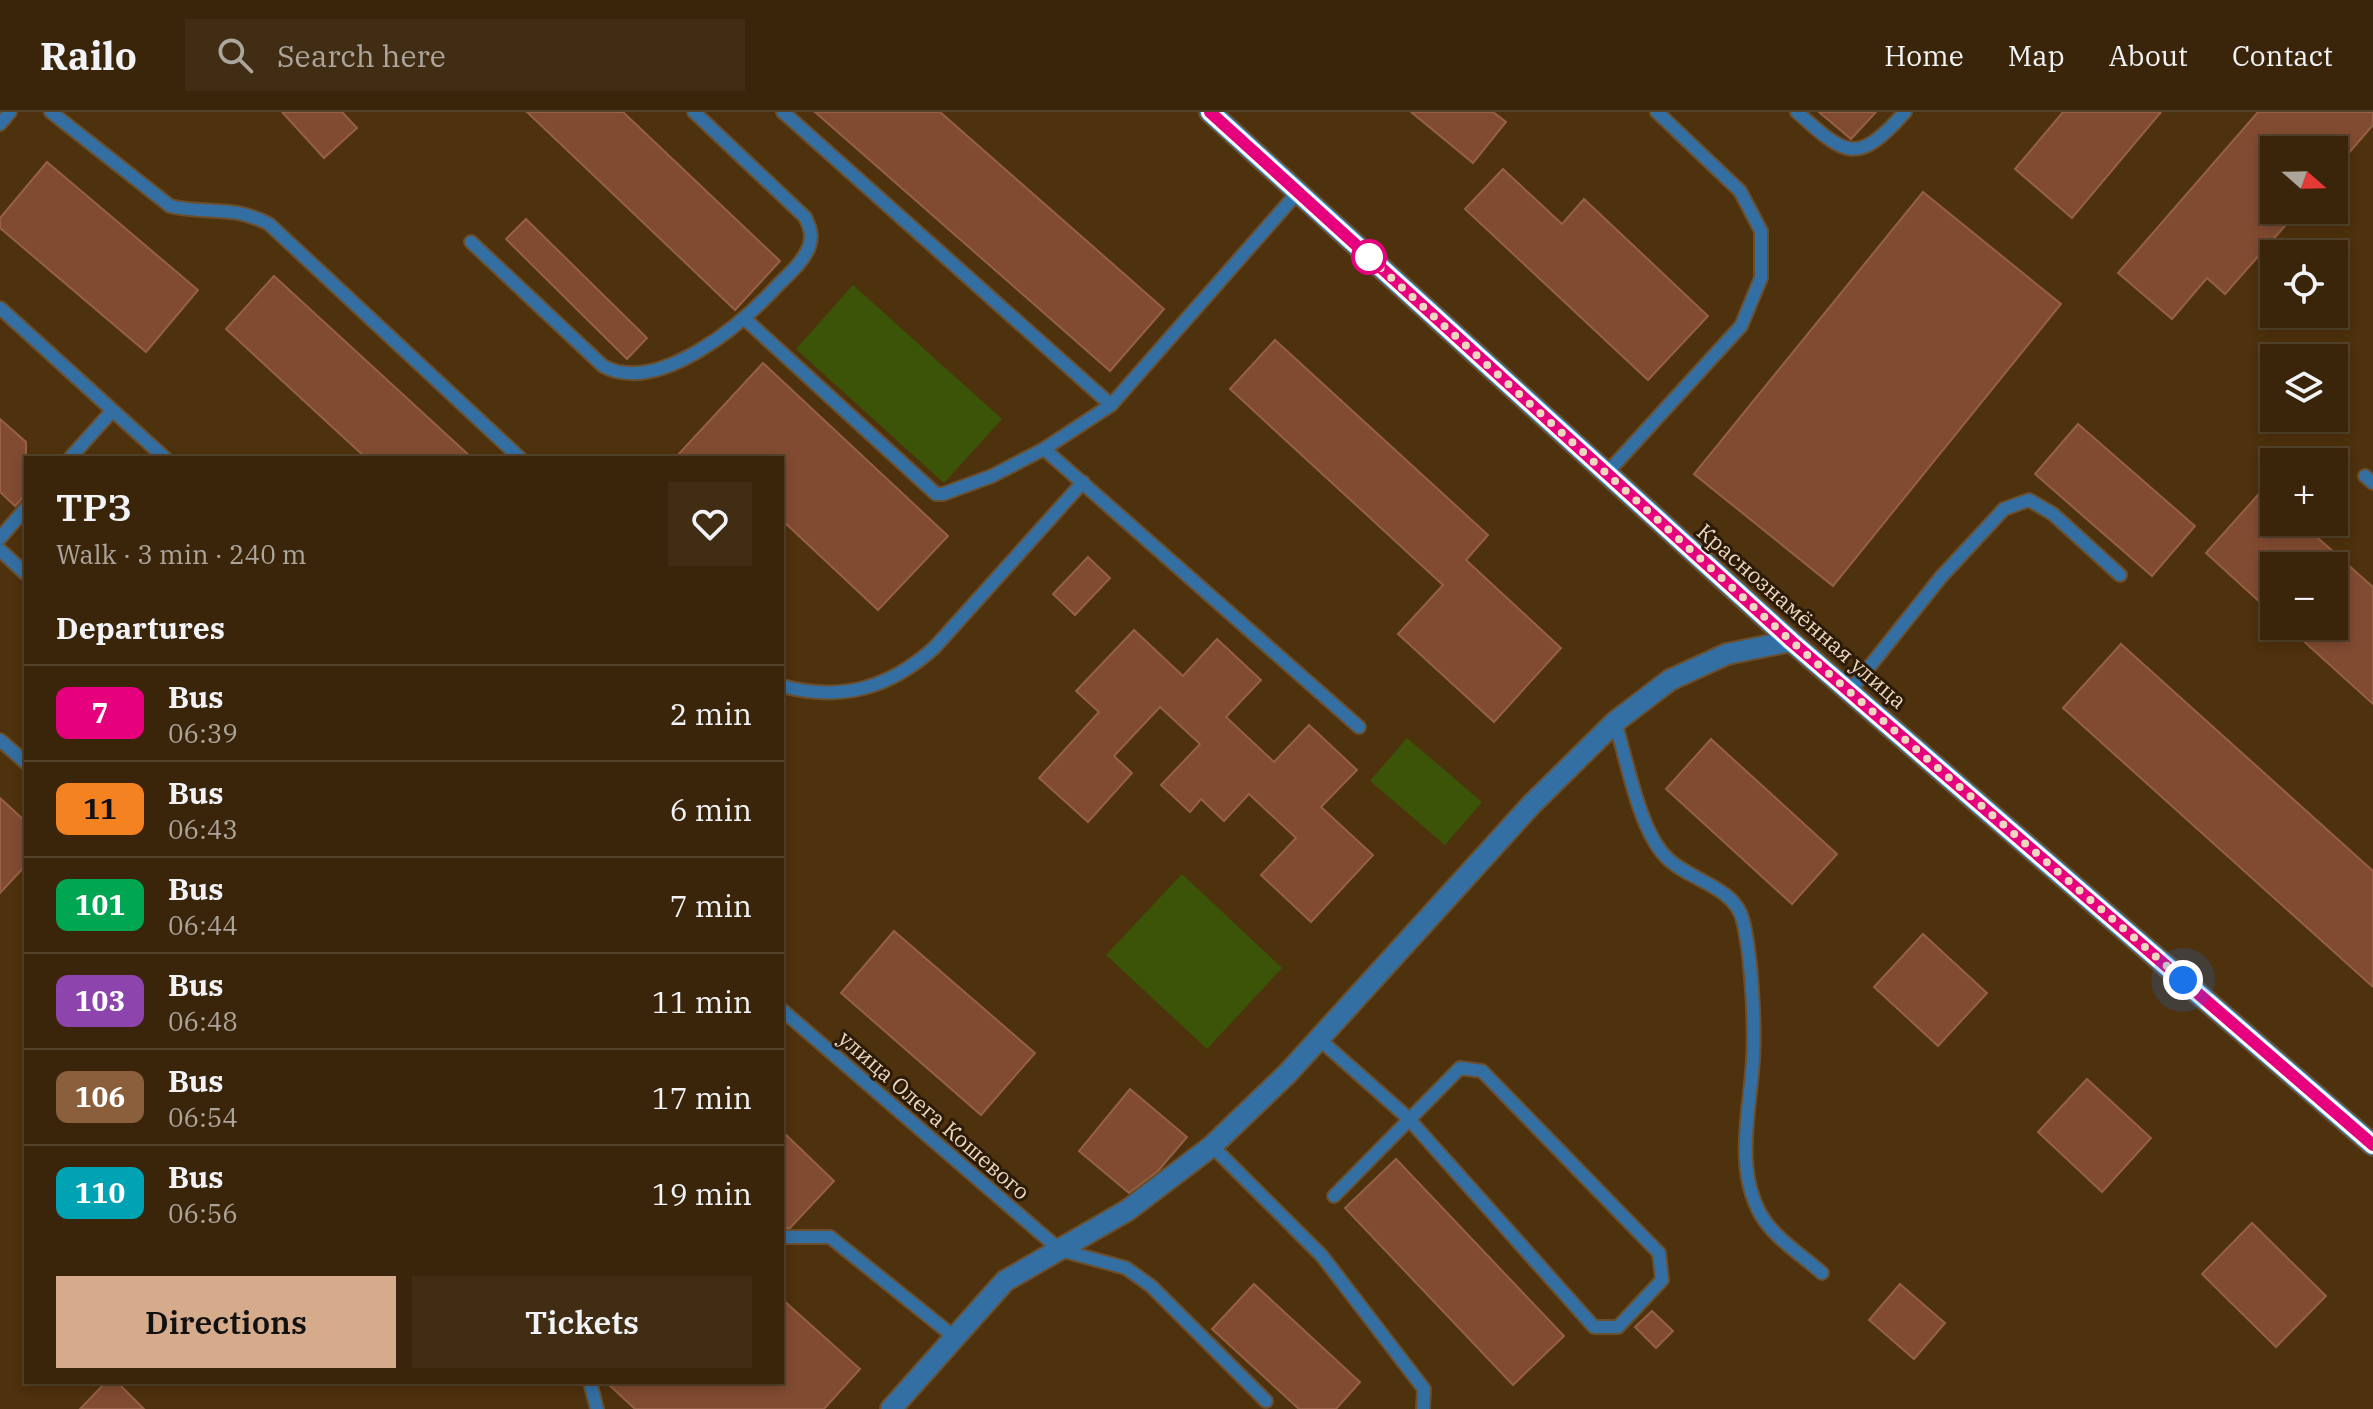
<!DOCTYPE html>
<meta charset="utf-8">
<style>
:root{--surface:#3a250a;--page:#412d13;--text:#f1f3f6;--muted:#aba59c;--line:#54422b;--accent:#d6ab8b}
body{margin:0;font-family:"IBM Plex Serif",serif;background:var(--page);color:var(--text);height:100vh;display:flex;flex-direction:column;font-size:30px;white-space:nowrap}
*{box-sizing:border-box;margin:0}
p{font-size:26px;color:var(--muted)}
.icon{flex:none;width:44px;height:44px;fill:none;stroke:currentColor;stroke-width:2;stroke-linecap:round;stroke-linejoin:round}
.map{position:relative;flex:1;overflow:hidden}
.side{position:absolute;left:24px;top:344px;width:760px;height:928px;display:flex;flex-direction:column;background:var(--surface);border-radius:0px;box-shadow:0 4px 12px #0003,0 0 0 2px var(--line)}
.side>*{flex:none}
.badge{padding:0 16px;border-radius:12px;font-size:28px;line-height:52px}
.needle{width:52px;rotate:110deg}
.buttons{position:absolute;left:2260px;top:24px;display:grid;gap:16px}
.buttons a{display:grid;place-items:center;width:88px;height:88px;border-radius:0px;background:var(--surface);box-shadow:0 4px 12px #0003,0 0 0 2px var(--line);font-size:40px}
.you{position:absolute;width:40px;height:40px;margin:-20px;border:6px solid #fff;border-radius:50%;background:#1a73e8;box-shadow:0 0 0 12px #1a73e833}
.map>.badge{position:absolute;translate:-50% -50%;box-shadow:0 0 0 4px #fff}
h2{padding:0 32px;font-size:30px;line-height:72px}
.round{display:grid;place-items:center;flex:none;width:84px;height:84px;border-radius:0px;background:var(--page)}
.head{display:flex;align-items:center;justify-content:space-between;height:136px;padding:0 32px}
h1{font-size:38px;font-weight:600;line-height:60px}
.primary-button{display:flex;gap:16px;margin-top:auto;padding:16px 32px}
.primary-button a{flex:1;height:92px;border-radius:0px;background:var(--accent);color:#111;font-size:32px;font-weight:600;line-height:92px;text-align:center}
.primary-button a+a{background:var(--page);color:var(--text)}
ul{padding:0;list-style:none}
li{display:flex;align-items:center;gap:24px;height:96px;padding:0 32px;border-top:2px solid var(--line)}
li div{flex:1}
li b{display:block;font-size:30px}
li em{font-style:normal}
li .badge{min-width:88px;font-weight:700;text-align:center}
header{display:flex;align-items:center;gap:48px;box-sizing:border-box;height:112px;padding:0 40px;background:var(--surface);border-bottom:2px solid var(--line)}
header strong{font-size:38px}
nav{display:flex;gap:44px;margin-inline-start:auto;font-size:28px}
.search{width:560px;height:72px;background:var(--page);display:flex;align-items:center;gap:20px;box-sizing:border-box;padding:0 28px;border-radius:0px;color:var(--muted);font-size:30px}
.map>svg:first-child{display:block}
</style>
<header>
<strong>Railo</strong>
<div class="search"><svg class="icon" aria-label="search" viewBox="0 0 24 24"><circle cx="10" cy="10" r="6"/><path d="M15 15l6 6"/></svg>Search here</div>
<nav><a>Home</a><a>Map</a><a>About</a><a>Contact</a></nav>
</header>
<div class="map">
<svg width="2373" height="1297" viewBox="0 0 2373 1297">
<rect width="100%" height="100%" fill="#4e310d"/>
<g fill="#3b5407">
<path d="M853 173 1002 307 944 371 796 237Z"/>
<path d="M1407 626 1482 690 1445 733 1370 669Z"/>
<path d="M1182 762 1282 856 1207 937 1106 843Z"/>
</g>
<g fill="#804b31" stroke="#966045" stroke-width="2">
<path d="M282 0H342L357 16 324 46Z"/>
<path d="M527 0H623L780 149 735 198Z"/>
<path d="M815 0H940L1164 197 1110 259Z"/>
<path d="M1411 0H1493L1506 10 1473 51Z"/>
<path d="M1819 0H1876L1851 27Z"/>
<path d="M2063 0H2161L2072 106 2015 57Z"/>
<path d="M2258 0H2373V13L2334 58V38H2274V98H2299L2225 182 2207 166 2172 207 2118 161Z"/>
<path d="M47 50 198 178 146 240 0 116V106Z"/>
<path d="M1503 57 1562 112 1584 87 1708 204 1648 268 1465 97Z"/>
<path d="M1923 80 2061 192 1833 474 1694 362Z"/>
<path d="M526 107 647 226 627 247 506 127Z"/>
<path d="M274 164 472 346H366L226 217Z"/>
<path d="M1275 228 1488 423 1466 448 1561 536 1494 610 1398 522 1443 473 1230 277Z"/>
<path d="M763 251 948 424 878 498 782 408V346H675Z"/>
<path d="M0 307 26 330V382L15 394 0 380Z"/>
<path d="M2078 312 2195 414 2152 464 2035 362Z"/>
<path d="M2274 365V410H2300L2373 475V592L2287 514H2334V454H2274V503L2206 441Z"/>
<path d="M1088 445 1110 466 1075 503 1053 482Z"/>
<path d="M1134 518 1183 564 1217 527 1261 568 1226 605 1274 650 1309 613 1357 658 1321 695 1373 743 1311 810 1261 763 1296 726 1249 682 1224 709 1201 687 1190 700 1161 673 1200 632 1160 595 1114 644 1132 661 1088 710 1039 666 1099 600 1076 579Z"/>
<path d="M2121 532 2373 759V875L2063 596Z"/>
<path d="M1711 627 1837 742 1792 792 1666 677Z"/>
<path d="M0 686 26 710V753L0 781Z"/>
<path d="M894 819 1035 941 981 1003 841 881Z"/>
<path d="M1923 822 1987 881 1938 934 1874 875Z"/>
<path d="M2087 967 2151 1026 2102 1080 2038 1020Z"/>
<path d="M1130 977 1187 1025 1158 1059 1129 1081 1079 1039Z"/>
<path d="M782 1019 834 1069 790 1116H782Z"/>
<path d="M1396 1047 1564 1224 1513 1273 1345 1096Z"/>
<path d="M2252 1111 2326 1184 2276 1235 2202 1162Z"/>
<path d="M1254 1172 1360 1270 1336 1297H1299L1212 1217Z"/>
<path d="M1900 1172 1945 1211 1914 1247 1869 1208Z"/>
<path d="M782 1187 860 1257 824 1297H635L606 1270H782Z"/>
<path d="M1652 1199 1673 1219 1656 1236 1635 1215Z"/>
<path d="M106 1270H117L144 1297H80Z"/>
</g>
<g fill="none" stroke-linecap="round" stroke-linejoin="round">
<defs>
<g id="lane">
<path d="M51 0 170 94C208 103 230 92 269 112L520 346"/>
<path d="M783 0 1111 293"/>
<path d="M1797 0C1846 44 1857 54 1905 0"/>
<path d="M0 12 10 0"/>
<path d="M471 130 603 254C659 284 743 211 778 173 789 162 803 150 809 135 813 124 810 115 805 105L694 0"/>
<path d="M0 196 165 346"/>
<path d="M746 208 936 382H943L992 364 1044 337 1111 293 1298 80"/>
<path d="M1044 337 1359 615"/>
<path d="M70 346 112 299"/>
<path d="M1606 362 1741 214 1761 166V119L1740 79 1657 0"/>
<path d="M2365 364 2373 371"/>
<path d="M0 426 26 396"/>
<path d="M0 438 26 462"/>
<path d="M782 574C842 590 890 576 935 535L1083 370"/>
<path d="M1850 579 1941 465 2004 397 2029 388 2053 402 2120 463"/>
<path d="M1615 610C1627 648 1639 718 1666 745 1689 769 1735 774 1743 809 1752 846 1756 922 1752 960 1748 1007 1736 1059 1761 1103 1775 1127 1802 1143 1822 1161"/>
<path d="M0 628 26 651"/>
<path d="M782 898 1060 1138 1126 1156 1151 1174 1266 1289"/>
<path d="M1319 927 1407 1005 1594 1215H1618L1662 1168 1659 1141 1482 959 1460 956 1334 1084"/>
<path d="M1212 1034 1322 1144 1424 1277 1423 1297"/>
<path d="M782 1125H830L953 1224"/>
<path d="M590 1270 597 1297"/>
</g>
<path id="street" d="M891 1297 1005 1169 1128 1098 1212 1034 1288 961 1531 693 1615 610 1670 568 1727 542 1791 529"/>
<path id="primary" d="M1210 0 1791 529 2373 1033"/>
</defs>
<use href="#lane" stroke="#6b4f2d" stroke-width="16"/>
<use href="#street" stroke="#6b4f2d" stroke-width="24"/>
<use href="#primary" stroke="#6b4f2d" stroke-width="24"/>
<use href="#lane" stroke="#336fa2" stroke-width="12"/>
<use href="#street" stroke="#336fa2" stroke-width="20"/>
<use href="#primary" stroke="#3aa2f5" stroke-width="20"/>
</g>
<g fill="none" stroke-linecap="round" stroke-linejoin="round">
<defs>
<path id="line" d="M1210 0 1791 529 2373 1033"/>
</defs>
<use href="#line" stroke="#fff" stroke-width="18"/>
<use href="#line" stroke="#e6007e" stroke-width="12"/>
<path stroke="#eed7bf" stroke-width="8" stroke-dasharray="0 14.4" d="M1369 145 1364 141 1791 529 2183 868"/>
</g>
<circle fill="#fff" stroke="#e6007e" stroke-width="4" cx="1369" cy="145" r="16"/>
<g text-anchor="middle" stroke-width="6" stroke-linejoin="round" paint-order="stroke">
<g font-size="22" fill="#eed7bf" stroke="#2c1b08">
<text transform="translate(1802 504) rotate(41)" y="8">Краснознамённая улица</text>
<text transform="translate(934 1003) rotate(41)" y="8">улица Олега Кошевого</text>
</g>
</g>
</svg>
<div class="buttons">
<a><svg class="needle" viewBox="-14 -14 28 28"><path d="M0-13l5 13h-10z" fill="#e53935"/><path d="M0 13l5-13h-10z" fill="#aba59c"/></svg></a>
<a><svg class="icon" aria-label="locate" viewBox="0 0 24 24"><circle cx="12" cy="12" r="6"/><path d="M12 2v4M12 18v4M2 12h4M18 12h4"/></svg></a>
<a><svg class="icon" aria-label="layers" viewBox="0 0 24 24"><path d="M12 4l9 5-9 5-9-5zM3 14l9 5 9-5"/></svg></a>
<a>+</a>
<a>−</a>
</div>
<div class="you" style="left:2183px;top:868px"></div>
<section class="side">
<div class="head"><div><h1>ТРЗ</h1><p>Walk · 3 min · 240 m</p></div><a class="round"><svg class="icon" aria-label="heart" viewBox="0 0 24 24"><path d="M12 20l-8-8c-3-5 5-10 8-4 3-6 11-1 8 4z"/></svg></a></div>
<h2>Departures</h2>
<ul>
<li><span class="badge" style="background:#e6007e;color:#fff">7</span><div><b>Bus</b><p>06:39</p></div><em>2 min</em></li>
<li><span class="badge" style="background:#f58220;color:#111">11</span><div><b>Bus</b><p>06:43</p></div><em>6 min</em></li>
<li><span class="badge" style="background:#00a651;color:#fff">101</span><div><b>Bus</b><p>06:44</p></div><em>7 min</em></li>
<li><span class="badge" style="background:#8e44ad;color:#fff">103</span><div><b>Bus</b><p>06:48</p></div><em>11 min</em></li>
<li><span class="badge" style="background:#8b5e3c;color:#fff">106</span><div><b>Bus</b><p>06:54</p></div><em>17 min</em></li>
<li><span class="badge" style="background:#00a3b4;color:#fff">110</span><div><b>Bus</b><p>06:56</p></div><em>19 min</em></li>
</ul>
<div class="primary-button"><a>Directions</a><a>Tickets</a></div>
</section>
</div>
